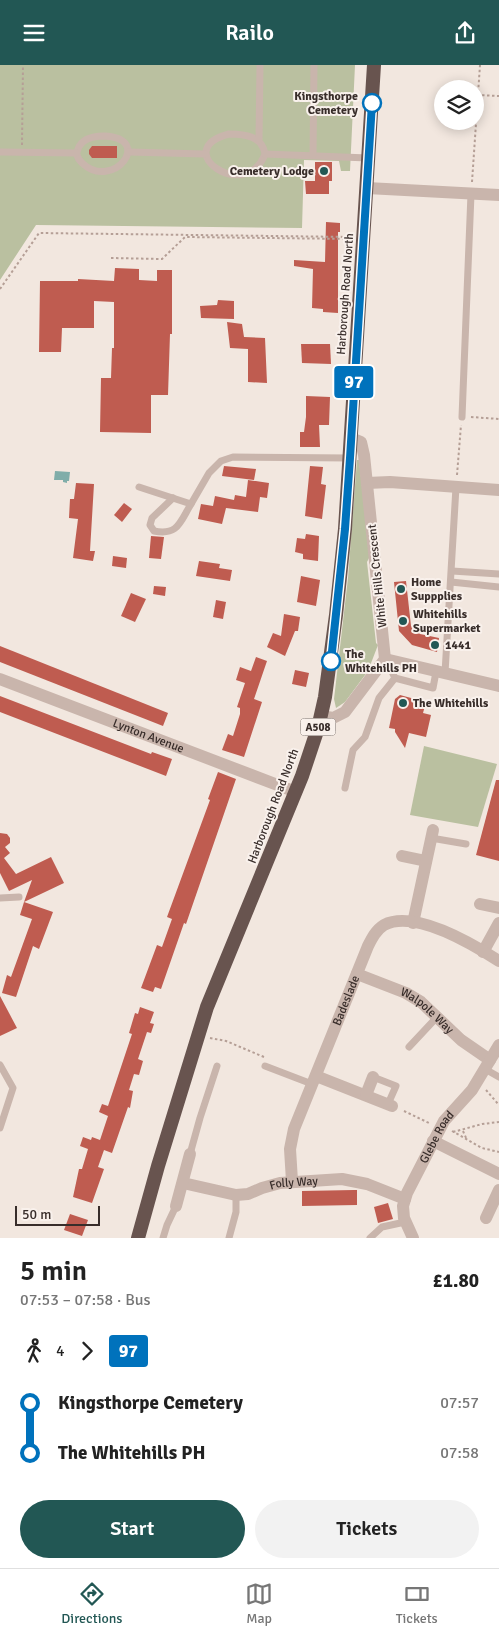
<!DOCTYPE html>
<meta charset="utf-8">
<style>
:root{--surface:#fff;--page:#f2f2f2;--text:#222;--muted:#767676;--line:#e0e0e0;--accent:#225754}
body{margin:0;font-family:Signika,sans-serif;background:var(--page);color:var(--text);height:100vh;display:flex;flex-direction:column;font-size:19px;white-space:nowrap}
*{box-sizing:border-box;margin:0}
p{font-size:16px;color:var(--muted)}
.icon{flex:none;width:28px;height:28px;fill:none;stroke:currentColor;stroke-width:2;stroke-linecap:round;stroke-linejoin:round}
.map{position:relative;height:1173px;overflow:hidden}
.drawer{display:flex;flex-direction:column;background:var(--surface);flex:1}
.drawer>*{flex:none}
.badge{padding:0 10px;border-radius:4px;font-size:18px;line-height:32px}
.fabs{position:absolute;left:434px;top:15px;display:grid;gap:10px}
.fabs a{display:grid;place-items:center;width:50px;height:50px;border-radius:50%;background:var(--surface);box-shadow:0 2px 12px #0003;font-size:25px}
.scale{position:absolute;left:15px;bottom:12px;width:85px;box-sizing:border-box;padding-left:5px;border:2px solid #382d2a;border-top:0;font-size:14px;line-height:18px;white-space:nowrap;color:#382d2a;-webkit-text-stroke:4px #f9f1ec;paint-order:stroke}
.map>.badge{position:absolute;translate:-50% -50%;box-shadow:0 0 0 2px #fff}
.legs{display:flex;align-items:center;gap:8px;height:55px;padding:0 20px;font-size:16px}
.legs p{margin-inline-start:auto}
.headline{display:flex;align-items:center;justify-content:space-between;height:85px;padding:0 20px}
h1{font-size:28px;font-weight:600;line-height:38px}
.button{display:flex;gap:10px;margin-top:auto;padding:10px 20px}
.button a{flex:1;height:58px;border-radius:30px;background:var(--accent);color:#fff;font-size:20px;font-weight:600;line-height:58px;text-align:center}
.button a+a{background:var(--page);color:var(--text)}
ul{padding:0 20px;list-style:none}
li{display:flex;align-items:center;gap:18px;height:50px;font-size:19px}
li i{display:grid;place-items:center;width:8px;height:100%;margin:0 6px;background:currentColor}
li i::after{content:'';width:12px;height:12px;margin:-6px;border:4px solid;border-radius:50%;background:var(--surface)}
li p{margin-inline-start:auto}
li:first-child i{background:linear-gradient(#0000 50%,currentColor 0)}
li:last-child i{background:linear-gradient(currentColor 50%,#0000 0)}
header{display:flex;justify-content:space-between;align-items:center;height:65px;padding:0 20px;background:var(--accent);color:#fff;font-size:22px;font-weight:600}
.menu{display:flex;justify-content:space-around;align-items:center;height:70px;border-top:1px solid var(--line);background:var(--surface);font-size:14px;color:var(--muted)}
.menu a{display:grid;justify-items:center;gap:2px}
.menu .on{color:var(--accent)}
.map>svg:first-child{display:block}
</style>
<header><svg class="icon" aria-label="menu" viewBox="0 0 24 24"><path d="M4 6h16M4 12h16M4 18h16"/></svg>Railo<svg class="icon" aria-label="share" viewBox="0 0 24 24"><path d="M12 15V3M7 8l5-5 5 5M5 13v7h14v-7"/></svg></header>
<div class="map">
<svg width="499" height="1173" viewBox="0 0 499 1173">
<rect width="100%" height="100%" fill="#f2e7df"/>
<g fill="#bac0a0">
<path d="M0 0H355L350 106H341L339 96 304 95 302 163 36 160 0 215Z"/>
<path d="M357 395H359L370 491 367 497 376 578 378 580 368 606 345 637 336 643 334 634 348 513Z"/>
<path d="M424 681 497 699 478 762 410 750Z"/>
</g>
<path fill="#80ada9" d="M55 406 70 407 69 416H67V418L63 417V415H54Z"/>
<g fill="#bf5c50">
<path d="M92 81H117V93H92L89 89V85Z"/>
<path d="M315 97H332V116H329V129H306L305 116H315Z"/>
<path d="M326 157 340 158V167H338V248L323 247V244L312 243 313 204 294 201V195L325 197Z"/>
<path d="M115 203 139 204V215L157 216V205H172V269H170L168 330H151V368L100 367 101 313H111L112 283H114V237L94 236V263H62L61 287H39L40 216H78V214L114 216Z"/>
<path d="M218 235 234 236V254L201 253 200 241 217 240Z"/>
<path d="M227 257 242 259 244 272 265 273 267 318 248 317V284L230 283Z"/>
<path d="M301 279H330L331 299 302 298Z"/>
<path d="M306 331 330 332 329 360H319L320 382H300V367H304L306 352Z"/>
<path d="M224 401 256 404 254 415 222 411Z"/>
<path d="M310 401 323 402 321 419 326 420 322 454 305 451Z"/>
<path d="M248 415 269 418 267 433 260 432 258 447 226 443 222 459 198 454 201 439 213 441 215 431 234 435 235 430 246 432Z"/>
<path d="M76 418 94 419 90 486H95L93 496 73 493 78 454 69 453 70 434H74Z"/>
<path d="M124 438 132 444 122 457 114 450Z"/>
<path d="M306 469 319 471 318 496 303 494V489L295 487 297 473 305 474Z"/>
<path d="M151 471 164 472 161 494 149 493Z"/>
<path d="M113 491 127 493 126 503 112 501Z"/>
<path d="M199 496 220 499 219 503 232 505 230 516 196 511Z"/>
<path d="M301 511 320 515 316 541 297 537Z"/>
<path d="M406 516 411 561 420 569 439 573 437 587 412 580 399 566 394 517Z"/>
<path d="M154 521 166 522 165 531 153 529Z"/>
<path d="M131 528 146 534 135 557 121 551Z"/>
<path d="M216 535 226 537 223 554 213 552Z"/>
<path d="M284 549 300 552 298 566H295L285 591 267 582 273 568 281 571Z"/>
<path d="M0 581 168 648 163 661 0 597Z"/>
<path d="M256 592 267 596 254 634 262 637 244 692 222 685 228 669 233 671 240 649V643L237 642 245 618 236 615 240 602 251 606Z"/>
<path d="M295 605 309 608 306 622 292 619Z"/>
<path d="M400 630 426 637 423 648 431 650 426 672 409 668 405 683 395 667V664L389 663 395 634Z"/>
<path d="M0 631 151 689 152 687 172 694 166 711 0 647Z"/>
<path d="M218 707 236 714 186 859 184 858 161 924 155 922 153 927 141 923 157 880 162 882 172 854 167 852 210 735 208 734Z"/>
<path d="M496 715H499V796L476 790Z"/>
<path d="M0 768 7 769 10 773V778L5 782 10 788 4 793 16 809 51 792 64 818 24 837 32 815 9 826 0 808Z"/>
<path d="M24 837 53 847 39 884 33 881 16 932 2 928 7 910 11 912 32 854 20 850Z"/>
<path d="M0 931 17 963 0 971Z"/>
<path d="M140 942 154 947 150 958 154 959 151 968 147 967 138 994 143 996 139 1010 134 1009 129 1025 133 1026 130 1043 128 1042 112 1088 104 1085 98 1102 104 1104 92 1138 73 1132 79 1104H82L88 1084 80 1081 83 1072 91 1075 92 1072 100 1075 108 1051 99 1047 102 1039 108 1041 132 969 129 968 135 948 138 949Z"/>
<path d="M354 1125H357V1140L302 1141V1126Z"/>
<path d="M388 1138 393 1154 378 1158 374 1142Z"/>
<path d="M70 1149 88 1155 82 1171 64 1165Z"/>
</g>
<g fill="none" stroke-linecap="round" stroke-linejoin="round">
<g stroke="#b59f96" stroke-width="2" stroke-dasharray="2.5 2.5" stroke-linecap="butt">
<path d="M477 30 499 31"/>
<path d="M22 80 23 0"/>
<path d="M472 117 480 0"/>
<path d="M111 193 162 194 185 172 351 174"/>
<path d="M0 224 39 168 351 172"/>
<path d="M471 352 499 354"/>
<path d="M457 410 461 360"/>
<path d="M210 973 226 976 264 992"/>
<path d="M486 1025 499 1040"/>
<path d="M404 1046 431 1059"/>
<path d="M452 1066 482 1083 499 1087"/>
<path d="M463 1066 467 1075"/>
<path d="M453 1067 482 1059 499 1057"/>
</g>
<g stroke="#c9b5ac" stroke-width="7">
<path d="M229 69C245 69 262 71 265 89 246 139 168 85 229 69Z"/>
<path d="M104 71C155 73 113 127 82 98 78 94 75 89 78 84 82 73 94 71 104 71Z"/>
<path d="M259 75 260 0"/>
<path d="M0 87 76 88"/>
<path d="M129 87 205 89"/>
<path d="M265 89 368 93"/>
<path d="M313 90 314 0"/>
<path d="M462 352 471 129"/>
<path d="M139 422 191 439 209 408 221 396 233 392 350 393"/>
<path d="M173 433 152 453 150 460 154 466C178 471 180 457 191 439"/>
<path d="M452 506 499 509"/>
<path d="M451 517 499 522"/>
<path d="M386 595 395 613"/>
<path d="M445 608 456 422"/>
<path d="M345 723 353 685 365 672 379 633 395 613 433 623 436 607"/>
<path d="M431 773 466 779"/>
<path d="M0 833 19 832"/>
<path d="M409 982 437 952"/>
<path d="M0 1000 13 1023 0 1063"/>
<path d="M265 1001 312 1019"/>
<path d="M485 1004 499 1012"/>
<path d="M373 1012 396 1021 388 1039"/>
<path d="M190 1089 200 1053 217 1001"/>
<path d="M163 1173 167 1160 176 1141"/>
<path d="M229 1173 236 1147V1130"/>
<path d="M370 1173 382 1162 405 1157"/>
</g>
<g stroke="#c9b5ac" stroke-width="12">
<path d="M367 123 499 130"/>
<path d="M367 418 390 417 499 425"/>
<path d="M385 594 499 621"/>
<path id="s1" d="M0 614 296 727"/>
<path d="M321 651 333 653 345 647 385 594 364 390 361 377 351 373"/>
<path d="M402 791 426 796"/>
<path d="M480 839 499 843"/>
<path d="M413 858 433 765"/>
<path d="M483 887 499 858"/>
<path id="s2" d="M357 909 406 928 421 937 461 975 490 995"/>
<path d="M316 1011 392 1041"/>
<path d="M366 1030 373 1012"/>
<path d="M433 1076 499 1109"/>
<path id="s3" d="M292 1116 290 1084 294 1064 368 881C372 873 376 865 384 860 415 844 474 880 499 896"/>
<path id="s4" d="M183 1118 236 1130 248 1129 262 1123 280 1118 342 1114 367 1119 405 1134"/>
<path d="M176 1141 190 1089"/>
<path d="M486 1153 499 1125"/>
<path id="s5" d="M413 1173 404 1153 403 1141 407 1128 444 1056 472 1025 499 980"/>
</g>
<path stroke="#68544f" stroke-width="14" d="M138 1173 158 1101 207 942 302 711 318 663 325 632 336 550 345 464 374 0"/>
</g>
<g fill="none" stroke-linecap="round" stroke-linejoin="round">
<defs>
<path id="line-1" d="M331 596 345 464 350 393 372 38"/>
</defs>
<use href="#line-1" stroke="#fff" stroke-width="11"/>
<use href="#line-1" stroke="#0072bc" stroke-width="8"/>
</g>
<g fill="#fff" stroke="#0072bc" stroke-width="2.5">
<circle cx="372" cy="38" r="9"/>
<circle cx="331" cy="596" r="9"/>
</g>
<g fill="#225754" stroke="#f9f1ec" stroke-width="2">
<circle cx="324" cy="106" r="5"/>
<circle cx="401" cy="524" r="5"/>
<circle cx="403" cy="556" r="5"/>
<circle cx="435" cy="580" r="5"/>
<circle cx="403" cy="638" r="5"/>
</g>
<g text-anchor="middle" stroke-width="4" stroke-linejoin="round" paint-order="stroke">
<rect fill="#f9f1ec" stroke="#726864" stroke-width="1" x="300.5" y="653.5" width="35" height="17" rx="4"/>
<g font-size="11" font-weight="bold" fill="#382d2a">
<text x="318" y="666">A508</text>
</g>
<g font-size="12" font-weight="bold" fill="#382d2a" stroke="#f9f1ec" text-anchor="end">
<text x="358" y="35">Kingsthorpe<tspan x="358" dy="14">Cemetery</tspan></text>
<text x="345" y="593" text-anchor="start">The<tspan x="345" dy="14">Whitehills PH</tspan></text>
</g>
<g font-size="12" font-weight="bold" fill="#382d2a" stroke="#f9f1ec" text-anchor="start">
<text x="314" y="110" text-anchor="end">Cemetery Lodge</text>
<text x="411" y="521">Home<tspan x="411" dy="14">Suppplies</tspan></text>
<text x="413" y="553">Whitehills<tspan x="413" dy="14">Supermarket</tspan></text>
<text x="445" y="584">1441</text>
<text x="413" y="642">The Whitehills</text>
</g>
<g font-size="12" fill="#382d2a" stroke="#f9f1ec">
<text transform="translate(345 229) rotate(-86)" y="4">Harborough Road North</text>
<text transform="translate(377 511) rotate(-96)" y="4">White Hills Crescent</text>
<text dy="4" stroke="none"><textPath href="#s1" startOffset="159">Lynton Avenue</textPath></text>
<text transform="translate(273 741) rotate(-69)" y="4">Harborough Road North</text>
<text dy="4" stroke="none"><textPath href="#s3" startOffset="191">Badeslade</textPath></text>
<text dy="4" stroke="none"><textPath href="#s2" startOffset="80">Walpole Way</textPath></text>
<text dy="4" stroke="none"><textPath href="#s5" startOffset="111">Glebe Road</textPath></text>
<text dy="4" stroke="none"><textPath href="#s4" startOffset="114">Folly Way</textPath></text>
</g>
</g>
</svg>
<div class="fabs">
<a><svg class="icon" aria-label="layers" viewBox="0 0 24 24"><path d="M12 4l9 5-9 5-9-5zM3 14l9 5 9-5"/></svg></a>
</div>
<div class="scale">50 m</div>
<b class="badge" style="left:354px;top:317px;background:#0072bc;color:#fff">97</b>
</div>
<section class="drawer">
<div class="headline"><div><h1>5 min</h1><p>07:53 – 07:58 · Bus</p></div><b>£1.80</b></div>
<div class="legs"><svg class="icon" aria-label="walk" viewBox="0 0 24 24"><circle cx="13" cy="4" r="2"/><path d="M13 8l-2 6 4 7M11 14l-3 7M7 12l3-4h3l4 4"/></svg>4<svg class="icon" aria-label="forward" viewBox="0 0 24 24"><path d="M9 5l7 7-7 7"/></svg><b class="badge" style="background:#0072bc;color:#fff">97</b></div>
<ul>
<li><i style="color:#0072bc"></i><b>Kingsthorpe Cemetery</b><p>07:57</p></li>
<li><i style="color:#0072bc"></i><b>The Whitehills PH</b><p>07:58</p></li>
</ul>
<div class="button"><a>Start</a><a>Tickets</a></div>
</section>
<nav class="menu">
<a class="on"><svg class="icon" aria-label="directions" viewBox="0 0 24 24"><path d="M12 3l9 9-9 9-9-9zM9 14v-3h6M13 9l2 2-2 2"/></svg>Directions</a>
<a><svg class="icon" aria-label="map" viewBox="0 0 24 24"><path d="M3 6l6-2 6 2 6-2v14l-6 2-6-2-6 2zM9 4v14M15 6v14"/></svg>Map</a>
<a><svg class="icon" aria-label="tickets" viewBox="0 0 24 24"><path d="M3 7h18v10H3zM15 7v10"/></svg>Tickets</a>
</nav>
